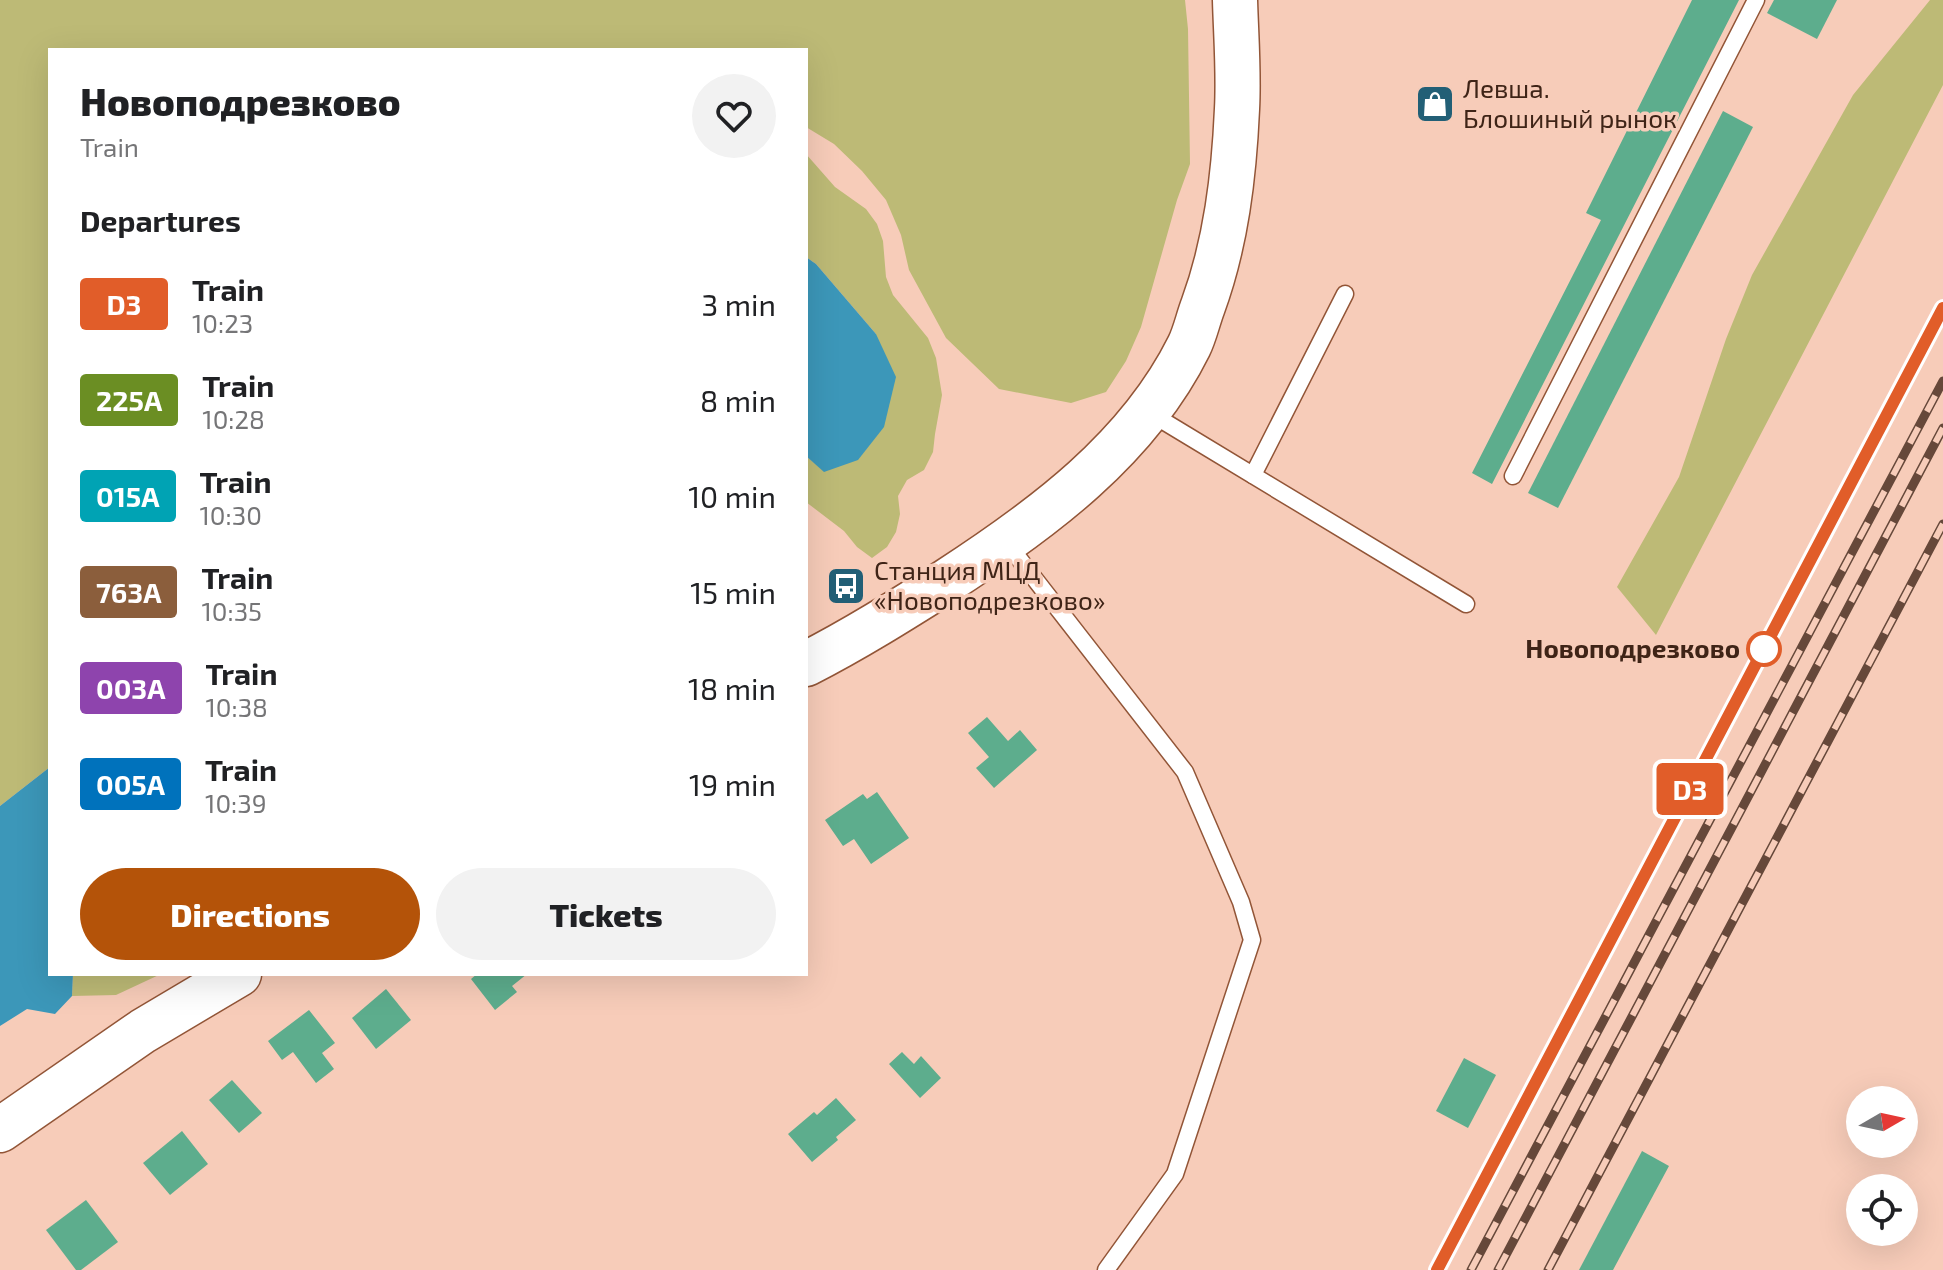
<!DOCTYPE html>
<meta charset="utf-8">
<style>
:root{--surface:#fff;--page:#f2f2f2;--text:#202124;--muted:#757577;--accent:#b45309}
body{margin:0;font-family:"Exo 2",sans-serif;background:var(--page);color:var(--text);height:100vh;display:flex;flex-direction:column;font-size:30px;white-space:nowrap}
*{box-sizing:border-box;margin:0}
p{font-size:26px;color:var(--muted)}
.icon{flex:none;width:44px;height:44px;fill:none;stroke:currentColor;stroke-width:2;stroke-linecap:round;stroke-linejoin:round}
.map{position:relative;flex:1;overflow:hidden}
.drawer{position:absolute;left:48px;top:48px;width:760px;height:928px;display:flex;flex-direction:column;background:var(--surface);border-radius:0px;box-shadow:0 8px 32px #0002}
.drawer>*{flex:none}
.badge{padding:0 16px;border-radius:6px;font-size:28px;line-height:52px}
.needle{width:52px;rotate:81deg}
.controls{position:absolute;left:1846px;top:1086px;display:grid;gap:16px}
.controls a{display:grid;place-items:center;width:72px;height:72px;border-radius:50%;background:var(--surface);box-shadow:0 8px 32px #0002;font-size:40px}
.map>.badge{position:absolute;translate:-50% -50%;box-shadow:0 0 0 4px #fff}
h2{padding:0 32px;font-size:30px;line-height:72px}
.round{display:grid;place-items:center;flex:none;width:84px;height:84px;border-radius:42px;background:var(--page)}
.head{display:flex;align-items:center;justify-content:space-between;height:136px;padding:0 32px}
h1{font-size:38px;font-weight:800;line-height:60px}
.cta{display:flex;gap:16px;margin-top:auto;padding:16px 32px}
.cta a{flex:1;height:92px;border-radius:48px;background:var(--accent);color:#fff;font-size:32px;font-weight:800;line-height:92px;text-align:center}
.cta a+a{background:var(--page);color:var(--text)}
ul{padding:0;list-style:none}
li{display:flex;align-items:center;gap:24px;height:96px;padding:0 32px}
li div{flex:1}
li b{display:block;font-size:30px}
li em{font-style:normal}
li .badge{min-width:88px;font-weight:700;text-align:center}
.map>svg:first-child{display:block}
</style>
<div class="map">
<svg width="1943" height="1270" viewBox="0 0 1943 1270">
<rect width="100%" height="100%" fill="#f7ccb9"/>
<g fill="#bdba76">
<path d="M0 0H1185L1188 29 1190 164 1177 200 1141 327 1126 361 1106 392 1071 403 999 389 946 338 909 270 901 235 886 200 862 171 834 144 806 127V50H50V767L0 806Z"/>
<path d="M1930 0H1943V85L1656 635 1617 587 1679 477 1726 339 1752 275 1853 95Z"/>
<path d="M806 154 835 187 866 209 877 224 883 241 886 277 893 295 928 338 936 358 942 395 935 434 933 452 924 470 907 480 898 496 900 514 896 532 887 547 872 558 857 547 844 531 806 502V456L824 471 876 334 816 264 806 257Z"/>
<path d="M73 974H161L116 995 72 996Z"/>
</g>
<g fill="#3c97b9">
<path d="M806 257 816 264 876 334 896 377 884 427 858 460 824 472 806 456Z"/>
<path d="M50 767V974H73L72 996 55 1014 27 1009 0 1026V806Z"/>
</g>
<g fill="#5dad8d">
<path d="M1692 0H1739L1492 484 1472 473 1601 220 1586 213Z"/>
<path d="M1774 0H1837L1817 39 1767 13Z"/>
<path d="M1723 111 1753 127 1558 508 1528 493Z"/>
<path d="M987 717 1008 741 1020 730 1037 750 994 788 976 768 989 757 968 733Z"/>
<path d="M877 792 909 838 871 864 854 839 843 846 825 820 863 794 867 799Z"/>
<path d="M477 974H527L512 986 517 992 495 1010 471 979Z"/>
<path d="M386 989 411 1020 376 1049 352 1018Z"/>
<path d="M309 1010 335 1043 322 1053 334 1069 316 1083 293 1052 282 1060 268 1041Z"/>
<path d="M902 1052 914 1064 921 1056 941 1078 920 1098 889 1064Z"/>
<path d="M1464 1058 1496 1075 1468 1128 1436 1111Z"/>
<path d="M232 1080 262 1113 239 1133 209 1100Z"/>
<path d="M836 1098 856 1120 836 1137 838 1140 812 1162 788 1134 814 1112 817 1115Z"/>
<path d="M182 1131 208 1164 170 1195 143 1163Z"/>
<path d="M1642 1151 1669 1166 1613 1270H1579Z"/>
<path d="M86 1200 118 1242 81 1270H76L46 1230Z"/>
</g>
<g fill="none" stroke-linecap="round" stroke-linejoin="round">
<defs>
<g id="lane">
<path d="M1150 413 1466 604"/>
<path d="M1253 475 1345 294"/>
<path d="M1513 476 1756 0"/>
<path d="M1006 542 1185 772 1241 902 1252 940 1175 1174 1106 1270"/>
</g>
<g id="secondary">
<path d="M806 664C855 639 901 610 947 581 1041 520 1138 449 1189 346 1195 334 1198 319 1203 306 1226 243 1234 176 1237 109 1239 73 1236 36 1235 0"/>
<path d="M0 1130 143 1031 239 974"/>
</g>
</defs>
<use href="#lane" stroke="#925537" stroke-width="19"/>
<use href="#secondary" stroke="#925537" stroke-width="47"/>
<use href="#lane" stroke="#fff" stroke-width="16"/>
<use href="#secondary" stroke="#fff" stroke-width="44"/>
<defs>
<g id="rail">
<path d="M1437 1270 1943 308"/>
<path d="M1471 1270 1943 381"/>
<path d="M1498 1270 1943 428"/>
<path d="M1548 1270 1943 524"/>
</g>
</defs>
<use href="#rail" stroke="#66483a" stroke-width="9"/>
<use href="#rail" stroke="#f7ccb9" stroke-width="6" stroke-dasharray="18" stroke-linecap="butt"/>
</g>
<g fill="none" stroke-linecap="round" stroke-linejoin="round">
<defs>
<path id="line" d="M1437 1270 1943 308"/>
</defs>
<use href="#line" stroke="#fff" stroke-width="18"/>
<use href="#line" stroke="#e15d29" stroke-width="12"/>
</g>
<defs>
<symbol id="shop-square" viewBox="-11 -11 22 22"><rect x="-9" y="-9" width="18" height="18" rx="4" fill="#225f76" stroke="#f7ccb9"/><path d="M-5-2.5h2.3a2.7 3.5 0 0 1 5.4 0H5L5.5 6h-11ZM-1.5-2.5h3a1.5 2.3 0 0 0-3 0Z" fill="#fff"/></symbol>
<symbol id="bus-square" viewBox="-11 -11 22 22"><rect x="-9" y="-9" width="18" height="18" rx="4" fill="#225f76" stroke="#f7ccb9"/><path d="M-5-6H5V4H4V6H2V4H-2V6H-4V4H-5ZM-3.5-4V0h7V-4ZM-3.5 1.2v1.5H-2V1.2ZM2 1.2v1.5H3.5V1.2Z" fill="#fff"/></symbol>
</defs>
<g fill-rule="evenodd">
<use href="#shop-square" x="1413" y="82" width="44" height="44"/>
<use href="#bus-square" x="824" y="564" width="44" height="44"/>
</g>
<circle fill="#fff" stroke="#e15d29" stroke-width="4" cx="1764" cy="649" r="16"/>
<g text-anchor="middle" stroke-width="7" stroke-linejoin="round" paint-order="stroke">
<g font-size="26" fill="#3f2417" stroke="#f7ccb9" text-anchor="start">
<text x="1463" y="98">Левша.<tspan x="1463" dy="30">Блошиный рынок</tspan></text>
<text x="874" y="580">Станция МЦД<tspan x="874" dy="30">«Новоподрезково»</tspan></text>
</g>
<g font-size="26" font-weight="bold" fill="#3f2417" stroke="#f7ccb9" text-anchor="end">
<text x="1740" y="658">Новоподрезково</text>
</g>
</g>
</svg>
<div class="controls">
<a><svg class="needle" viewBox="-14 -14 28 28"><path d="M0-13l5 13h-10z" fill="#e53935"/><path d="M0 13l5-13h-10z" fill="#757577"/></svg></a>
<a><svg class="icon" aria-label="locate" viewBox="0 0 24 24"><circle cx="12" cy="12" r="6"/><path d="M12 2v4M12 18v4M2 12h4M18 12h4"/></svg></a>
</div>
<b class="badge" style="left:1690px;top:789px;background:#e15d29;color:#fff">D3</b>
<section class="drawer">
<div class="head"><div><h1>Новоподрезково</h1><p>Train</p></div><a class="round"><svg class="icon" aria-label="heart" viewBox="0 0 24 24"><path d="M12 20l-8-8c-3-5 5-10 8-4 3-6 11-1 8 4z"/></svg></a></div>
<h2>Departures</h2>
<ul>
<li><span class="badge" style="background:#e15d29;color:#fff">D3</span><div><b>Train</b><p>10:23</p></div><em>3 min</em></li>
<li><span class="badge" style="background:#6b8e23;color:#fff">225А</span><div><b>Train</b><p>10:28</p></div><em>8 min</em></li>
<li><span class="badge" style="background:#00a3b4;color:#fff">015А</span><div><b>Train</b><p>10:30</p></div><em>10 min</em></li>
<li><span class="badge" style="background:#8b5e3c;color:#fff">763А</span><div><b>Train</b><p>10:35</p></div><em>15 min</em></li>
<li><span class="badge" style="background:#8e44ad;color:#fff">003А</span><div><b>Train</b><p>10:38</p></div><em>18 min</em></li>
<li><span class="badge" style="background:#0072bc;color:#fff">005А</span><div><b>Train</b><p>10:39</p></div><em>19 min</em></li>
</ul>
<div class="cta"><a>Directions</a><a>Tickets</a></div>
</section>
</div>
